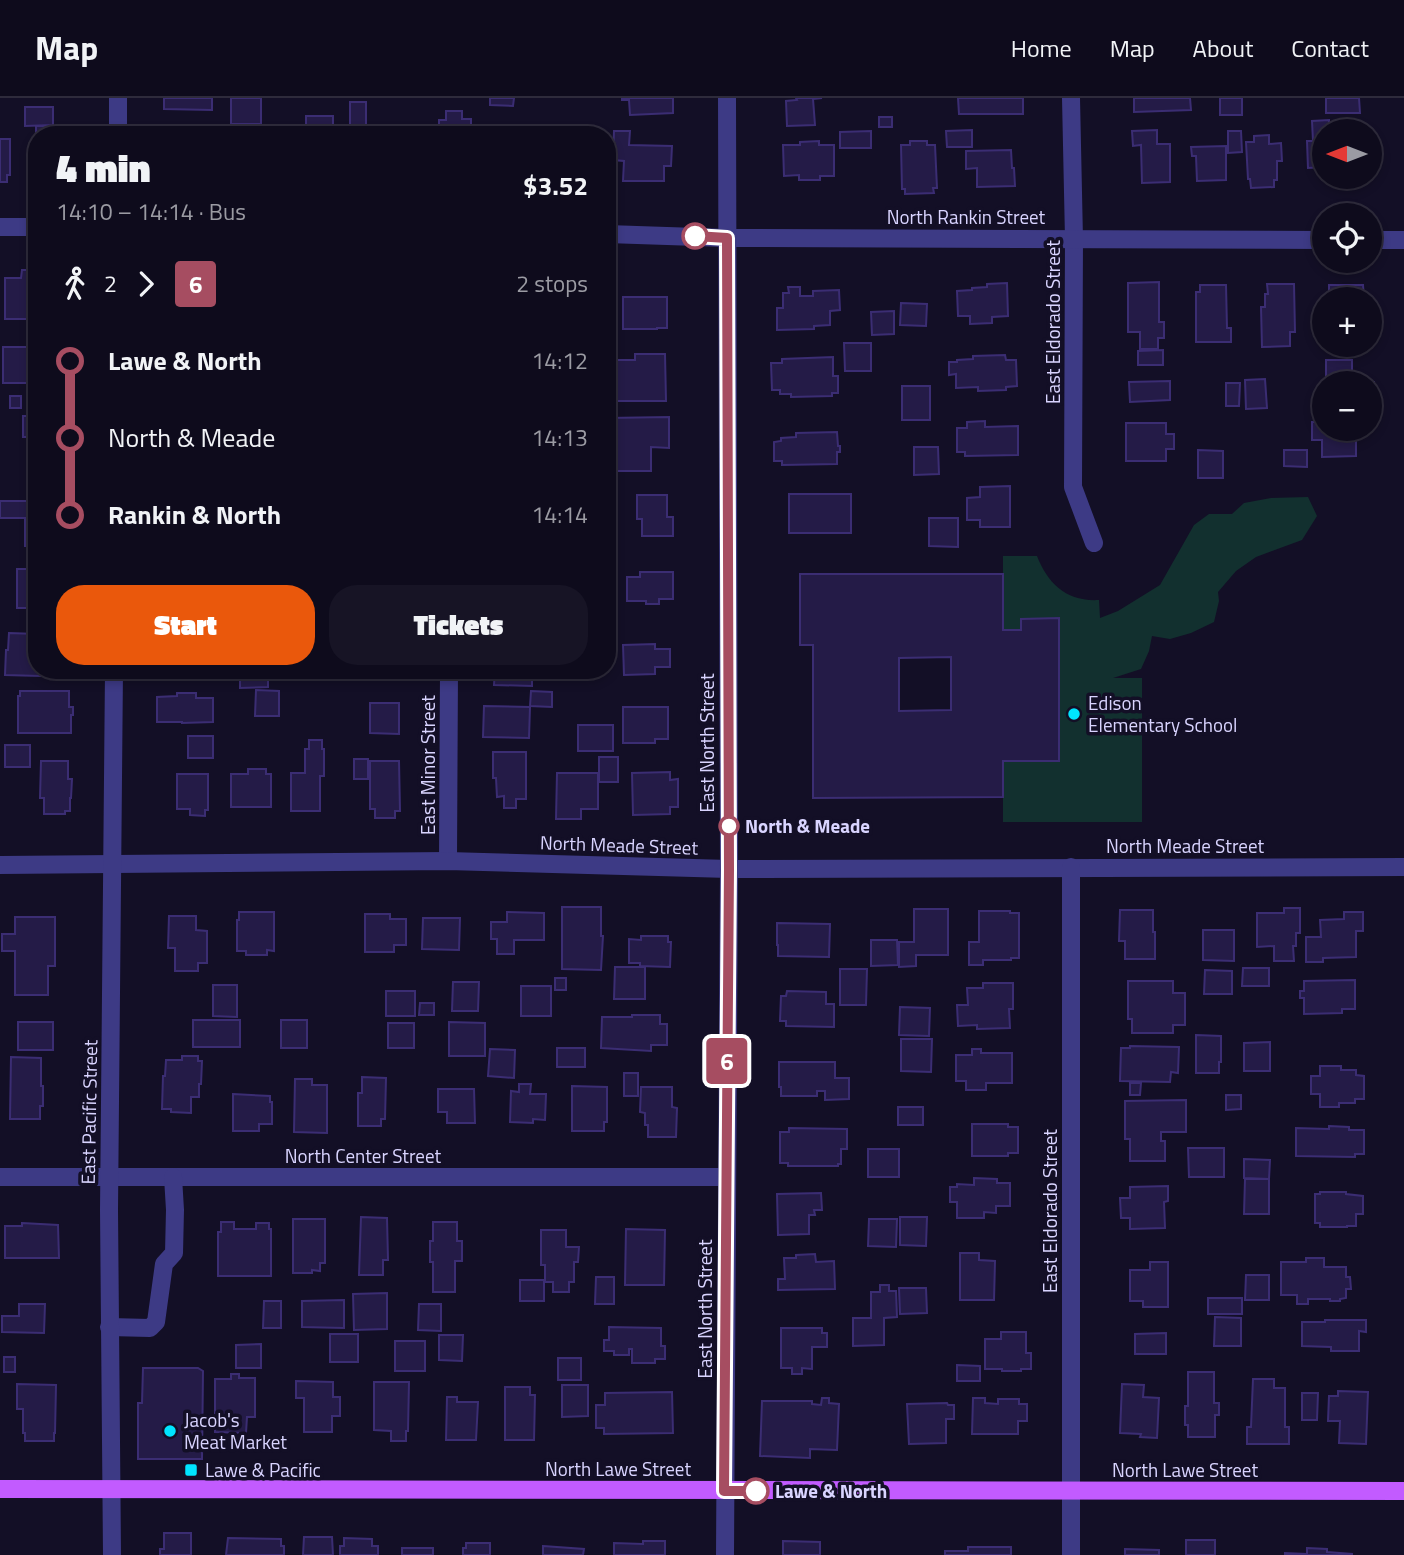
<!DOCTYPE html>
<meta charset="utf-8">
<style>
:root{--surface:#0e0b1c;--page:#171425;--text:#f1f3f6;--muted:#9b9ba3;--line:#2e2b3b;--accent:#ea580c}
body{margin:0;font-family:"Titillium Web",sans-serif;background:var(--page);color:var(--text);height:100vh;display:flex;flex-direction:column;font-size:26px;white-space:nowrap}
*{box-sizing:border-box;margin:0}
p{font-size:23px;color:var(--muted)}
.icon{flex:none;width:38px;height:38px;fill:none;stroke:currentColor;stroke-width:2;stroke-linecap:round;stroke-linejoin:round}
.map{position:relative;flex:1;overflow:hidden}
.details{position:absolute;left:28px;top:28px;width:588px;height:553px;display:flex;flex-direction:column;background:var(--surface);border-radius:28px;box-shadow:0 4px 10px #0003,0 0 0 2px var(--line)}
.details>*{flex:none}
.badge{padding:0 14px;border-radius:5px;font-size:24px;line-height:46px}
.needle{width:46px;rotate:270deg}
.buttons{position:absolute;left:1312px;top:21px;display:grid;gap:14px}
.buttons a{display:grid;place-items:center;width:70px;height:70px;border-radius:50%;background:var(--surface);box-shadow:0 4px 10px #0003,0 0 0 2px var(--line);font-size:35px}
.map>.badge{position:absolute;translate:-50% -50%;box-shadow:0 0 0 4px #fff}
.legs{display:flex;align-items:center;gap:10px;height:77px;padding:0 28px;font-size:23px}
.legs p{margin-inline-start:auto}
.overview{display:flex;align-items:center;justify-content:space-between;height:119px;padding:0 28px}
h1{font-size:38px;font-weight:800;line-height:52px}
.action{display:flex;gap:14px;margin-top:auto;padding:14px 28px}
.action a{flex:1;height:80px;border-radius:28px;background:var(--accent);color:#fff;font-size:28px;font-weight:800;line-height:80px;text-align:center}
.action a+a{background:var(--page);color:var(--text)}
ul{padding:0 28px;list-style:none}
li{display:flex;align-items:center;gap:24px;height:77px;font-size:26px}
li i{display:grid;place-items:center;width:10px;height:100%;margin:0 9px;background:currentColor}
li i::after{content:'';width:18px;height:18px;margin:-9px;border:5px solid;border-radius:50%;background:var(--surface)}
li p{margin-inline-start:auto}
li:first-child i{background:linear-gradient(#0000 50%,currentColor 0)}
li:last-child i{background:linear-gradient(currentColor 50%,#0000 0)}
header{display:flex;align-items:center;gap:42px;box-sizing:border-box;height:98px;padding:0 35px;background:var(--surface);border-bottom:2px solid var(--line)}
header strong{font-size:33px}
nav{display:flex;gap:38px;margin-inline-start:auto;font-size:24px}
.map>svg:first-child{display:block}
</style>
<header>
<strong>Map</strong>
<nav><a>Home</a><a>Map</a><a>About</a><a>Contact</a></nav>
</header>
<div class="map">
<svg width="1404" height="1457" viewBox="0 0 1404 1457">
<rect width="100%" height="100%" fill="#130f26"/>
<path fill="#12302f" d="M1308 399 1317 418 1302 442 1256 459 1236 473 1218 494 1219 503 1214 524 1191 535 1170 541 1152 538 1149 553 1141 571 1113 580H1142V724H1003V663H1058V521H1022L1021 532H1003V458H1037C1048 486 1067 504 1099 502L1100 520 1118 513 1160 487 1194 427 1209 416H1232L1244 405 1271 400Z"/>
<g fill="#241b47" stroke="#3b2d73" stroke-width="2" fill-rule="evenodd">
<path d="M164 0H212V12L164 11Z"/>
<rect x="231" y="0" width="30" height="26"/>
<path d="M490 0H514L513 8 490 7Z"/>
<path d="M622 0H673V15L630 17 629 2H622Z"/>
<path d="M796 0H822L813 1 815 27 787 28 786 3 797 2Z"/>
<path d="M958 0H1023V16H959Z"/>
<path d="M1134 0H1190L1191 12 1134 14Z"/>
<rect x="1220" y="0" width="22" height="17"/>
<path d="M1326 0H1359L1360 15H1326Z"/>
<rect x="350" y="4" width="16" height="26"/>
<path d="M25 9H53V27L25 28Z"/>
<path d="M446 13H462V21H471V37H439V22H446Z"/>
<path d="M306 18H333V31H340V37H304V31H306Z"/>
<rect x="879" y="19" width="13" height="10"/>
<path d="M1329 22V30L1360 29V33H1325V69L1308 70 1307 43H1313L1312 23Z"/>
<path d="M36 28H70V37H37V65H34V41H36Z"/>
<path d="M972 32V49H947L946 33Z"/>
<path d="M1157 32V46H1170V84L1142 85 1141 47 1133 48 1132 33Z"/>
<rect x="365" y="33" width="36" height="4"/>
<path d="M614 33H630L629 47 672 48 671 68H664V83H623L624 63 613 62Z"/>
<path d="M871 33V50H840V34Z"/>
<path d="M1228 33H1241L1242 54 1228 55Z"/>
<path d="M1269 37V46L1281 45 1282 63H1277V82H1274V89L1251 90 1250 81H1248L1246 44H1254V38Z"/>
<path d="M0 41H10V77H7V84H0Z"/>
<path d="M819 43V47H834V78H820V82H799V77L784 78 783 47H800V44Z"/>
<path d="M910 43H927V47H935L937 90H933L934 95 905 96V91H902L901 47H910Z"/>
<path d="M1226 48V82L1197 83 1196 58H1192L1191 49Z"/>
<path d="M1011 52 1012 70H1014L1015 88 977 89V70L966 71V53Z"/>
<path d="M22 172H37V221H5V180H21Z"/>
<path d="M1159 184V224H1164V240H1158V251H1140V234H1128V185Z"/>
<path d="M1007 185 1008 218 992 219V225L970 226V218H958L957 193 972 192V190L987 189V186Z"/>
<path d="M1267 186H1294L1295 234H1290V248L1262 249 1261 209H1265V196H1268Z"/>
<path d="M1200 187H1226L1227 230H1231V244H1196V194H1200Z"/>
<path d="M1329 187H1363L1364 201H1329Z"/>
<path d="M788 189H800V198H813V193L839 192 840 212 830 213V227L814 228V231L777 232V210H783V195H789Z"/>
<path d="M623 199H667V230H657V231H623Z"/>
<path d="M901 205 927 206 926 228 900 227Z"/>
<path d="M894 213V236L872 237 871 214Z"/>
<path d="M844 245H871V273H845Z"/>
<rect x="3" y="249" width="34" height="36"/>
<path d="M1163 252V267H1138V253Z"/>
<path d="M635 256H665L666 303H607V270H616V262H635Z"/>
<path d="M1005 257 1006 262H1016L1017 288 1006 289V292L978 293V289L956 290V276L949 277V264H957V262L973 261V258Z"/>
<path d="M833 259V278H838V295H832V298L791 299V296H780V292H772L771 265H782V261Z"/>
<path d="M1326 262H1352V281H1368V284H1374V304H1370V285H1326Z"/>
<path d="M1265 281 1267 310 1246 311 1245 282Z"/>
<path d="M1170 283V302L1130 304 1129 284Z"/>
<path d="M1226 285H1240L1239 308H1226Z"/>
<rect x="902" y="288" width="28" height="34"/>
<rect x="10" y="298" width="11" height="12"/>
<rect x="23" y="318" width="14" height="21"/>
<path d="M669 319V350L651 349V373H611V354L607 353V320Z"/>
<path d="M985 323V329L1018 328V357L965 358V354H957V330H967V324Z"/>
<path d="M1312 324H1325V331H1360V339H1356V358L1322 359V342H1312Z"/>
<path d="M1126 325H1166V336H1174V351H1166V363H1126Z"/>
<path d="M837 334 838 348H840V354H837V366L782 367V363H774V344L781 343V340L796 339V335Z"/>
<path d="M914 349H938L939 376 914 377Z"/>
<path d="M1198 352 1223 353V380H1198Z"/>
<path d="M1284 352H1307V369L1284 368Z"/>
<rect x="31" y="358" width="6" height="27"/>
<path d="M1010 388V429H980V422H967V400L980 399V389Z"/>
<rect x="789" y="396" width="62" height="39"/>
<path d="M637 397H667V419H673V438H642V421H637Z"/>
<path d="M0 403H37V448H25V420H0Z"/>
<path d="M929 420H958V449L929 448Z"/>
<rect x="17" y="471" width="20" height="39"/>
<path d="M640 474H673V501H659V506H646V503H627V479H640Z"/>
<path d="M800 476H1003V532H1021V521L1059 520V663H1003V699L813 700V547H800ZM951 559V612L899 613V560Z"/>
<path d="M9 535 37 536V572H58V575H40V578L5 577 6 552H8Z"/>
<path d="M655 546V551H670V569H655V576L624 577 623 547Z"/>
<rect x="162" y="572" width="63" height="2"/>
<path d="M240 572H268V589L240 590Z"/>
<path d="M495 572H532V588L494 587Z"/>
<path d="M256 592 279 593V618H255Z"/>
<path d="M20 593H69V609H73V617H71V635H18V598H20Z"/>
<path d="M531 593 552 594V609L530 608Z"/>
<path d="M177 595H196V600H213V624L182 625V624H157V599L177 598Z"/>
<path d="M370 605H399V636L370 635Z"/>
<path d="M484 608 530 609 529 640 483 639Z"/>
<path d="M623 609H668V641H655V645H623Z"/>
<rect x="578" y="627" width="35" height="26"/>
<rect x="188" y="638" width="25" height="22"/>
<path d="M309 642H322V651H324V678H320V713H291V675H305V651H309Z"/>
<rect x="5" y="647" width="25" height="22"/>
<path d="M493 654H526V701H516V710H504V698L497 699 496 680H493Z"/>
<rect x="599" y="659" width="19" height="25"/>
<rect x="354" y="661" width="14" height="20"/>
<path d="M41 663H68V681H72L71 700H70V713H65V716H44V700H40Z"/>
<path d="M370 663H399L400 713H395V720H375V711H370Z"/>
<path d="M248 671H266V676H271V709H231V676H248Z"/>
<path d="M670 674V682L678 681V709H670V716L633 717 632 675Z"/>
<path d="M557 675H598V711H581V721H556Z"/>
<path d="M177 676H208V712H205V718L190 717V711H177Z"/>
<path d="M562 809H601V838H603L601 872 562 871Z"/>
<path d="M1284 810H1300V835H1296V848H1293L1294 863H1274V848L1257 849V815H1284Z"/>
<path d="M914 811H948V857H916V868L899 869V844H914Z"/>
<path d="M1120 812H1153V834H1155V861H1125V843H1119Z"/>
<path d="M979 813H1010V815H1019V860H1011V862H983V867H969V844H979Z"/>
<path d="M239 814H274V853L267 852V857H246V853H237V822H239Z"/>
<path d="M507 814 544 815V842H514V856H497V841H491V824H507Z"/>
<path d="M1344 814H1363V833H1356V859L1323 860V864H1306V839H1321L1320 822 1344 821Z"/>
<path d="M365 816H390V821H406V847H394V854H365Z"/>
<path d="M169 818H196V832L207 833V865H198V873H175V850H168Z"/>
<path d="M15 819H55V868H48V897H15V853H2V836H15Z"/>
<path d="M423 820H460L459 852 422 851Z"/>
<path d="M777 825 830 826 829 859 778 858V847H777Z"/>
<path d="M1203 832H1234V863L1203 862Z"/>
<path d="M641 838H668V844H671L670 869 640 868V865H629V841L641 842Z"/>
<path d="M871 842H897L898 867 871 868Z"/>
<path d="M615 869H645V901H614Z"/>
<path d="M1243 870H1269V888H1242Z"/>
<path d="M840 871H867L866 907H840Z"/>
<path d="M1205 872 1232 873V896H1204Z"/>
<rect x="555" y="880" width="11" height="12"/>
<path d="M1355 882V911H1342V915L1304 916V900H1300V893H1304V883Z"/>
<path d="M1128 883H1173V895H1185V927H1173V935H1132V921H1128Z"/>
<path d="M453 884H479L478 913H452Z"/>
<path d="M983 885H1013V911H1009L1010 930 977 931V927L958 928 957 907H968L967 890H983Z"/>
<path d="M213 887H237V919L213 918Z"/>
<rect x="521" y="888" width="30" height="30"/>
<rect x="386" y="893" width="29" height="25"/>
<path d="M787 893 826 894V906H834V929L786 928V923H780L781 898H786Z"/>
<path d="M420 905H434V917H419Z"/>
<path d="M900 909 930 910 929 938 899 937Z"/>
<path d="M632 917H660V926H667V947H651V953L601 950 602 919H632Z"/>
<rect x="193" y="922" width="47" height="27"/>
<rect x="281" y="922" width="26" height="28"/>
<rect x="18" y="924" width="35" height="28"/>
<path d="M449 924 485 925V958H449Z"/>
<rect x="388" y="925" width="26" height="25"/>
<path d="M1196 937 1221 938V964H1219V975H1196Z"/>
<path d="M901 941H932L931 974 901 973Z"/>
<path d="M1270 944V973H1244V945Z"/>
<path d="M1130 948 1179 949 1178 975 1171 974 1170 984 1120 983 1121 950H1130Z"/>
<rect x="557" y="950" width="28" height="19"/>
<path d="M490 951 515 952 514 980 488 978Z"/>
<path d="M972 951H981V955H1012V985H986V992H966V983H956V957H972Z"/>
<path d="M182 958H198V963H202L201 986H199V999H191V1015L171 1014V1011H162L163 978H165L166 962H182Z"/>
<path d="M11 959 41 960V988H43V1008H40V1021H10Z"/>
<path d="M779 964H835V980H849V1001L825 1002V993H817V998H781V989H779Z"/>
<path d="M1320 968H1341V972H1356V977L1364 978V1001H1355V1005H1339V1009H1320V996H1311V978H1320Z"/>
<rect x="624" y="975" width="14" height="23"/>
<path d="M362 979 386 980 385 1021H381V1028H358V995H362Z"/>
<path d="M295 981H312V987H327V1035L294 1034Z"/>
<path d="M1130 985H1141L1140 997H1130Z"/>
<path d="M519 986H531L530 996H546L545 1022 533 1021V1025L510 1024 511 993 519 994Z"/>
<path d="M572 988 607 989V1024H604V1033H572Z"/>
<path d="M641 989H672V1009L677 1010 676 1039H648V1027H645V1015L640 1014Z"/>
<path d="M438 991H474L475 1025H447V1014H438Z"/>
<path d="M233 996 270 998V1004H272V1026H259V1033H233Z"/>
<path d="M1226 997H1241V1011L1226 1012Z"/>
<path d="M1186 1002V1034H1161V1043H1165V1063H1130V1041H1125V1003Z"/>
<rect x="898" y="1009" width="25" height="18"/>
<path d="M972 1026H1008V1029H1018V1055H1008V1058H972Z"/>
<path d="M1329 1028 1349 1029V1032H1364V1056H1355V1059L1296 1058V1030L1329 1031Z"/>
<path d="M789 1030 847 1031V1051H841V1066H838V1068H788V1065H780V1034H789Z"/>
<path d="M1188 1050H1224V1079H1189Z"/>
<rect x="868" y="1051" width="31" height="28"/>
<path d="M1244 1061 1270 1062 1269 1081 1244 1080Z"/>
<path d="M974 1080 997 1081V1085H1010V1108H996V1115L984 1114V1120H957V1104H950V1089H957V1086L974 1087Z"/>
<path d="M1245 1081H1269V1116H1244Z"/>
<path d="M1168 1088V1103L1164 1104 1165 1130 1130 1131V1120H1121L1120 1100H1130V1089Z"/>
<path d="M1320 1094H1346V1096L1363 1098V1116H1356V1128H1347V1129H1320V1125H1315V1096H1320Z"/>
<path d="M821 1095 822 1112H814L815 1117H809V1136L778 1137 777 1096Z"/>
<path d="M361 1119 387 1120 388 1162H383V1177H359Z"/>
<path d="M900 1119H927L926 1148 900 1147Z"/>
<path d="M293 1121H325V1165H320V1173L312 1172V1175H293Z"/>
<path d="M869 1121H897L896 1149 868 1148Z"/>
<path d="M221 1124H234V1131H256V1125H269V1131H271V1178H218V1134H221Z"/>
<path d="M433 1124H457V1143H462V1163H455V1194H433V1164H430V1143H433Z"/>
<path d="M22 1125 58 1127 59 1160H5V1128H22Z"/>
<path d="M626 1131 665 1132 664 1187H625Z"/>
<path d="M541 1132H566V1149H579L578 1164H574V1184H569V1194H553V1184H545V1167H541Z"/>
<path d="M960 1155H979V1162L995 1163 994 1202H960Z"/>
<path d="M815 1156 816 1164 834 1163 835 1191 778 1192V1181H785L784 1160H796V1157Z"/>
<path d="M1306 1160H1324V1169H1346V1179H1350L1351 1191H1346V1200L1340 1201V1203H1330V1201H1308V1206H1297V1197H1281V1164H1306Z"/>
<path d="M1150 1164H1168V1209H1143V1203H1130V1172H1150Z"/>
<path d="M1246 1177H1269V1202H1245Z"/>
<path d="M596 1179H614V1206H595Z"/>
<rect x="520" y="1182" width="24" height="21"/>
<path d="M880 1187H889V1193H896L897 1219 884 1220V1247L853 1248V1220H871V1194H880Z"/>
<path d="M899 1190H926L927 1215 900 1216Z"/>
<path d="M387 1195V1231L354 1232 353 1196Z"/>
<rect x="1208" y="1200" width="34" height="16"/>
<path d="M344 1202V1230L302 1229V1203Z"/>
<path d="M264 1203H281V1230H263Z"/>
<path d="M19 1206H45L44 1235 2 1234V1218H19Z"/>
<path d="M419 1206H441V1233L418 1232Z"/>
<path d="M1215 1219 1241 1220V1248H1214Z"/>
<path d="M1325 1222H1366V1234L1359 1233V1253H1331V1249L1302 1248V1224H1325Z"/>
<path d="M609 1229 661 1230V1248H665V1261H655V1265H632V1251H629V1257H614V1253H604V1242H609Z"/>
<path d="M781 1230H822V1235H827V1249H812V1271L802 1270V1276H792V1270H781Z"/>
<path d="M1001 1234H1026V1255H1031V1271H1021V1273H1002V1271H985V1241H1001Z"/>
<path d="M1166 1235V1256H1135V1236Z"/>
<rect x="330" y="1236" width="28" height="28"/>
<path d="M439 1237H463L462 1263 439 1262Z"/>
<rect x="395" y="1243" width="30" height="30"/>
<path d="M261 1246V1270H236V1247Z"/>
<rect x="4" y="1259" width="11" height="15"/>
<rect x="558" y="1260" width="23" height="22"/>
<path d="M957 1267 980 1268V1283H957Z"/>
<path d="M143 1270H198L203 1273 202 1361H138V1305H142Z"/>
<path d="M1188 1274H1214V1305H1219V1317H1215V1339H1188V1327H1185V1308H1188Z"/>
<path d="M231 1276H239V1280H255V1319H247L246 1335 215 1334V1281H231Z"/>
<path d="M1253 1281H1274V1290H1285V1329H1289V1346H1247V1329H1251Z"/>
<path d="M296 1283 333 1284V1299H340V1318H332V1334H304V1300H296Z"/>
<path d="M374 1284H409L408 1333H406V1343H391V1333L374 1332Z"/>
<path d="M17 1286 56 1287 55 1335H54V1343H25V1335H23V1311H17Z"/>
<path d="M1122 1286 1144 1287 1143 1299 1159 1300 1157 1340 1140 1339 1141 1336 1120 1335Z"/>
<path d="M562 1287H588V1318L562 1319Z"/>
<path d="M505 1289H530V1297H535L534 1342H505Z"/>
<path d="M1338 1293 1368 1294 1366 1346 1339 1345 1340 1323H1328L1329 1298H1338Z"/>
<path d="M672 1294 673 1335 604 1336V1330H596V1307H605V1295Z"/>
<path d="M1302 1295H1318L1317 1322H1302Z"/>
<path d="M447 1299H457V1304H478L476 1342H446Z"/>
<path d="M822 1300H829V1305L839 1306 837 1352 810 1351V1360L760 1358 762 1303H812V1306L821 1307Z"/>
<path d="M973 1300H985V1305L998 1306V1301H1019V1306H1027V1323H1018V1336H972Z"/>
<path d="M947 1305 948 1307H954V1321H946V1345L909 1346 907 1306Z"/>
<path d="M164 1435H191V1457H160V1451H164Z"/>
<path d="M304 1439H332L333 1457H303Z"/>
<path d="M228 1440 281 1441V1448H284V1457H226Z"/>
<path d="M344 1440 372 1441V1448H378V1457H340V1448H344Z"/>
<rect x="1186" y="1442" width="29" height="15"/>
<path d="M643 1443H665V1457H614V1445L643 1446Z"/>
<path d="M783 1443 820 1444V1457H783Z"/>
<path d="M466 1445H490V1457H463V1450H466Z"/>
<path d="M543 1448 584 1451 583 1457H543Z"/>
<path d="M968 1449H1011V1457H945V1453H968Z"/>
<rect x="402" y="1450" width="31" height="7"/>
<path d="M1307 1450 1327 1451V1454L1352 1456V1457H1285V1455L1307 1456Z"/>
<path d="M1125 1451 1159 1452V1457H1125Z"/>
</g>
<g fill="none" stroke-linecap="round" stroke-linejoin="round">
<g stroke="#3d3a85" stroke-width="18">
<path d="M118 0V37"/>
<path d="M1071 0 1074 141 1073 389 1094 445"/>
<path d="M0 129H37"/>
<path d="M607 136 727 140 1325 142"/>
<path d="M1370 142H1404"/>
<path d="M448 763 449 572"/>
<path d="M0 767 448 763 729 771 1404 769"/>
<path d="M0 1079H726"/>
<path d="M109 1229 150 1230 156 1224 164 1166 174 1155 175 1112 173 1079"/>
<path d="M112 1457 109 1112 114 572"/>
<path d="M725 1457 729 771 727 0"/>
<path d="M1071 1457V769"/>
</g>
<path stroke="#c25bff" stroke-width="18" d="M0 1391 1404 1393"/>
</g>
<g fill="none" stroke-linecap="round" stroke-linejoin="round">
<defs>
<path id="line-1" d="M695 138 727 140 729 771 724 1393H756"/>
</defs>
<use href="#line-1" stroke="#fff" stroke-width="16"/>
<use href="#line-1" stroke="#a64d61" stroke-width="10"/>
</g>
<g fill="#fff" stroke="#a64d61" stroke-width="3.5">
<circle cx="695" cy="138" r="12"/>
<circle cx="729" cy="728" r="9"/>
<circle cx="756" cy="1393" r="12"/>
</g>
<g fill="#00e5ff" stroke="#130f26" stroke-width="2.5">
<circle cx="1074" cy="616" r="7"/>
<circle cx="170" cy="1333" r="7"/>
<rect x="184" y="1365" width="14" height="14" rx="3.5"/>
</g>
<g text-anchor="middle" stroke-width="7" stroke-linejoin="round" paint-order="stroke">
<g font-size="19" fill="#d9d4ff" stroke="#130f26">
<text x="966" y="126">North Rankin Street</text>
<text transform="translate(1053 224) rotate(-90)" y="7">East Eldorado Street</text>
<text transform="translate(707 645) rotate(-90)" y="7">East North Street</text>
<text transform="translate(428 667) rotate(-90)" y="7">East Minor Street</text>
<text transform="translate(619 747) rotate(2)" y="7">North Meade Street</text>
<text x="1185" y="755">North Meade Street</text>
<text transform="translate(89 1014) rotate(-89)" y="7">East Pacific Street</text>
<text x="363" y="1065">North Center Street</text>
<text transform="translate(1050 1113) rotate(-90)" y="7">East Eldorado Street</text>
<text transform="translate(705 1211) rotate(-90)" y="7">East North Street</text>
<text x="618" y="1378">North Lawe Street</text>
<text x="1185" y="1379">North Lawe Street</text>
</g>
<g font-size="19" fill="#d9d4ff" stroke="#130f26" text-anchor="start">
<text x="1088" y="612">Edison<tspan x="1088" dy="22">Elementary School</tspan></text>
<text x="184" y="1329">Jacob's<tspan x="184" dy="22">Meat Market</tspan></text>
<text x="205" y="1379">Lawe &amp; Pacific</text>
</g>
<g font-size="19" font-weight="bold" fill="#d9d4ff" stroke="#130f26" text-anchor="start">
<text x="745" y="735">North &amp; Meade</text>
<text x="775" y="1400">Lawe &amp; North</text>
</g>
</g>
</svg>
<div class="buttons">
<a><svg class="needle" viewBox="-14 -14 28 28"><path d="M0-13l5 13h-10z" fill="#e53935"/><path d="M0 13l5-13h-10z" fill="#9b9ba3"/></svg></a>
<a><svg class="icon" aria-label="locate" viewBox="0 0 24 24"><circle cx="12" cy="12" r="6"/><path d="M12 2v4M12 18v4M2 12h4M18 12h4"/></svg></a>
<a>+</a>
<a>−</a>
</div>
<b class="badge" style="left:727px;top:963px;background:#a64d61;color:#fff">6</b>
<section class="details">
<div class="overview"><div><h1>4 min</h1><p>14:10 – 14:14 · Bus</p></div><b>$3.52</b></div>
<div class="legs"><svg class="icon" aria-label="walk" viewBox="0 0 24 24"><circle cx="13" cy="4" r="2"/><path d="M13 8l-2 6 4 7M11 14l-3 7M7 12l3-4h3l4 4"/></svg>2<svg class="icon" aria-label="forward" viewBox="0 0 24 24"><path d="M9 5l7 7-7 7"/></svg><b class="badge" style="background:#a64d61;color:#fff">6</b><p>2 stops</p></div>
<ul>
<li><i style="color:#a64d61"></i><b>Lawe &amp; North</b><p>14:12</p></li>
<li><i style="color:#a64d61"></i><span>North &amp; Meade</span><p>14:13</p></li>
<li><i style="color:#a64d61"></i><b>Rankin &amp; North</b><p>14:14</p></li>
</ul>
<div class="action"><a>Start</a><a>Tickets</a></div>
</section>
</div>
